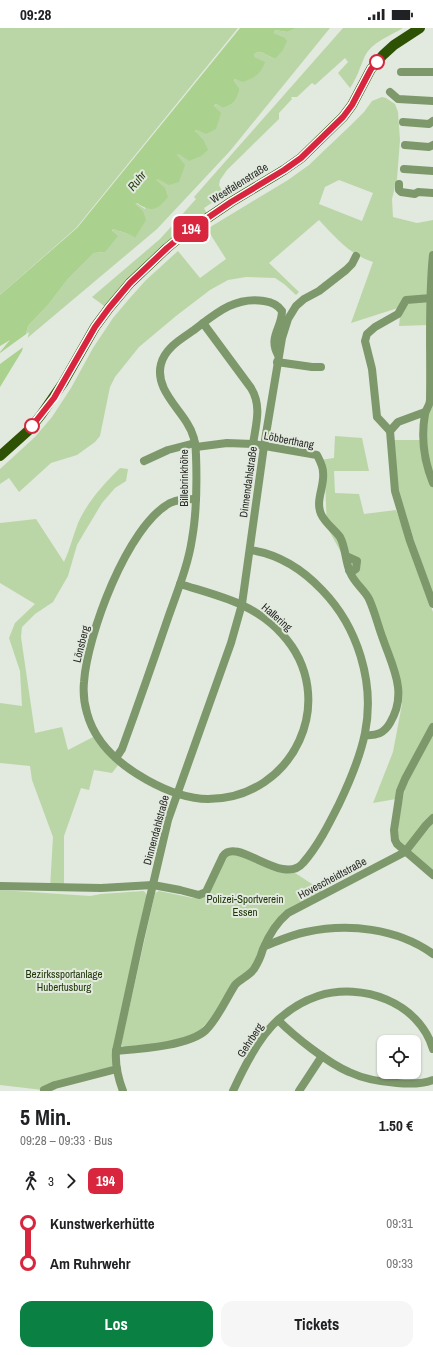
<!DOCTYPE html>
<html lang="de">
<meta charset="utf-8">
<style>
:root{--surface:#fff;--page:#f6f6f6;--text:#202124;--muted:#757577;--accent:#0b8043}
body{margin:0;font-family:"Archivo Narrow",sans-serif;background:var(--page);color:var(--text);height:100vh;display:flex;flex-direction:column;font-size:15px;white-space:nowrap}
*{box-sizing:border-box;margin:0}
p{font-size:13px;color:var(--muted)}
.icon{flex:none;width:22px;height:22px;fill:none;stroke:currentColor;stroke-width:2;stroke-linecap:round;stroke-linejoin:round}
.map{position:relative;height:1063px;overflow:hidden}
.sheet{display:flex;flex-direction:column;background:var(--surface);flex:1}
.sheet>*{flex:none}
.badge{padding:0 8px;border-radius:6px;font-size:14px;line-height:26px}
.buttons{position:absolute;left:377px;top:1007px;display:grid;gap:8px}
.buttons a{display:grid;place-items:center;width:44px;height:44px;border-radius:8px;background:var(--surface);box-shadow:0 1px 3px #0004;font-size:20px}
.map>.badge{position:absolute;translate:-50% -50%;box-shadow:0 0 0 2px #fff}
.legs{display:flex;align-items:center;gap:6px;height:44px;padding:0 20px;font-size:13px}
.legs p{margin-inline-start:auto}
.headline{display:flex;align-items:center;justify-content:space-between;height:68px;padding:0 20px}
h1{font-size:22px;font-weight:800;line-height:30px}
.cta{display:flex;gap:8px;margin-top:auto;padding:8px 20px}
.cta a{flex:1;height:46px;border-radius:12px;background:var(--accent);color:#fff;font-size:16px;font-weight:800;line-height:46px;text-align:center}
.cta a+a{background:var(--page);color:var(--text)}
ul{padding:0 20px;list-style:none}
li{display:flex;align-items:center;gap:14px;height:40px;font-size:15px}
li i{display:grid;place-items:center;width:6px;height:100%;margin:0 5px;background:currentColor}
li i::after{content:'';width:10px;height:10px;margin:-5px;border:3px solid;border-radius:50%;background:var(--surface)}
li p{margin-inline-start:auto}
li:first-child i{background:linear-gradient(#0000 50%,currentColor 0)}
li:last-child i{background:linear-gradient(currentColor 50%,#0000 0)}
.status{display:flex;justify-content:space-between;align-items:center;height:28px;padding:0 20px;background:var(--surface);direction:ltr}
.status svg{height:11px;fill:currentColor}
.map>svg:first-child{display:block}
</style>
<div class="status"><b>09:28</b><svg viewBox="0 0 49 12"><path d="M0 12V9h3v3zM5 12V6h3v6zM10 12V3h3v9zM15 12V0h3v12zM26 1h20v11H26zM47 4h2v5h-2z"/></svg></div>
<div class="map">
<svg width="433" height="1063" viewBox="0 0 433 1063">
<rect width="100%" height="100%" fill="#e2e9de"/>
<g fill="#bad6a7" fill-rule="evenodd">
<path d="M0 0H238L76 200 0 267Z"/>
<path d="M297 0H330L230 123 157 201 25 312 28 298 48 277 68 251 94 225 105 224 113 201C120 204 129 205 135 209L134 176 136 175 145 181 156 152 177 127 203 111 195 104 214 79 216 76 223 80C235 76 236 73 240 61L234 53 254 28 255 25 261 24 275 31 284 9 274 5 275 2 287 4Z"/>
<path d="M343 0H403C390 8 372 14 365 28 360 39 357 50 350 60L338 45 348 34 345 30 315 57 312 55 297 69H291L292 71 279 85V91L227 142 220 152 219 157 224 167 204 180 208 188 107 280 92 269 160 211 196 171 194 169Z"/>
<path d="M382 69 386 70 395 76 398 84 400 112 397 151 392 171 393 189 417 195 433 192V223L428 297 399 298 401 279 351 295 373 234C349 226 336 210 319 192L269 235 299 264 296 267 284 256 275 250 246 249 228 252 210 262 176 288 139 319 115 349 110 359 100 408 95 414 77 427 51 435 19 464 9 450 0 456V441L35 409 52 389 71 360 93 320 113 290 129 271 146 252 178 223 200 250 226 231 207 201 288 152 309 137 352 96 364 84 372 73ZM339 152 373 165 362 193 319 176 325 159Z"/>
<path d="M433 312V450L425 414Z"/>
<path d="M335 408 362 410 369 443H334L335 465 359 466 364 486 396 482 433 584V694L396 771 373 775 393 724 402 676 395 649 364 566 327 499 325 454 320 432 334 430Z"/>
<path d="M393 412H421L433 457V570L397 460Z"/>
<path d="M120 440 128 441 126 453 115 460 102 475 84 505 77 517 68 548 53 574 35 586 22 599 21 609 35 705 62 699 68 722 95 708 119 736 112 745 94 742 89 762 81 760 64 808V860H50L53 809 32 752 30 738 0 735V675L22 678 20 643 9 610 15 595 35 576 0 555V495L36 491 64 534C70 521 73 508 78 495 88 473 103 457 120 440Z"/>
<path d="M433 705V847L398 815 396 802 407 752Z"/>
<path d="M228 825 292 843 326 865 288 885 254 939 231 960 210 991 199 1003 189 1009 170 1014 125 1019 121 1017 155 865 159 863 193 870H203L206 866Z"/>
<path d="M0 862 90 868 101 866 143 863 145 864 148 870 113 1039 43 1062 0 1057Z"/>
</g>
<path fill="#aad28e" d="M240 0H297L287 4 275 2 274 5 284 9 287 13 283 22 275 31 261 24 255 25 254 29 265 34C261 46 254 50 243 54L235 51 234 53 240 61C236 73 235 76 223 80L216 76 214 78 221 85 216 101 206 106 197 102 195 103 203 111 208 122 201 128 189 133 179 126 177 127 185 137 179 154 169 157 158 151 156 152 165 160 168 169C157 182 152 185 137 175L135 176 143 183 146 192 135 210C130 205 120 204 113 201L112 203 118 208 105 224 94 225 68 251 48 277 28 298 22 323 0 359V324L10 312 0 318V267L77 200Z"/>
<path fill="#e2e9de" d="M29 304 26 317 0 336V325Z"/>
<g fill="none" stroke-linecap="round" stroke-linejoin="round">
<g stroke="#7d986a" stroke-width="8">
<path d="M401 44H433"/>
<path d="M390 64 398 71 433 73"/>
<path d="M403 94 429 96 433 93"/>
<path d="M405 117 429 119 433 117"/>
<path d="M404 141 433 143"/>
<path d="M399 156V162L401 164 415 166 418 164 433 165"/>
<path d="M433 227C428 275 431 324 430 372 430 377 426 381 425 386 421 409 424 433 433 455"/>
<path d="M203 295 251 360C262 378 256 396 253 416"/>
<path d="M277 334 312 339H321"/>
<path d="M425 384 398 394 390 403 395 463 410 513 433 576"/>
<path d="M390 403 377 389 372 341 365 313 367 306 375 299 398 286 406 272 431 270"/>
<path d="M196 419 227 415 253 416 317 427C320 433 323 438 323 444 325 458 315 472 321 486 325 495 334 501 340 509 346 520 345 533 350 544 354 555 364 561 369 571 375 584 378 598 383 611 393 640 408 665 390 695 384 705 377 708 365 707"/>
<path d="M144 433 168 422 195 415"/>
<path d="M346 528 357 533 356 541 353 543 349 542"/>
<path d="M180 556C218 568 254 575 282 606 341 670 294 771 208 771 186 771 165 762 147 752 120 737 95 715 87 685 84 675 83 665 84 654 87 608 127 498 170 475 178 471 187 471 196 471"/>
<path d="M433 699 405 751 400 763 394 802 395 812 397 816 433 847"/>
<path d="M116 730 122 721C138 677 153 634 168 590 177 564 188 538 192 511 197 483 197 455 196 427 196 416 193 404 187 395 176 377 155 359 161 336 165 320 181 311 194 302 215 286 235 268 264 273 271 274 278 277 282 283 282 300 268 309 278 327"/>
<path d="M0 858 101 860 153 857 180 862 199 867 206 864 223 828C237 808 283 859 303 835 318 818 329 796 339 776 350 753 360 730 365 705 375 655 358 599 322 562 303 542 278 526 250 522"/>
<path d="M265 918C278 913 291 907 306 904 348 895 397 900 433 926"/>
<path d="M278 992C295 1009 328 1035 349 1044 364 1051 381 1054 397 1055 408 1056 423 1056 433 1052"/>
<path d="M116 1023C140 1021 189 1018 206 1002 218 990 226 971 235 957 240 951 249 948 254 941 258 935 261 928 263 921 269 907 276 895 288 885L405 824 426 797 433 790"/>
<path d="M44 1062 55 1057 117 1041"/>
<path d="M123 1063C118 1050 115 1037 116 1023L140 912 168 792 231 615 242 576 264 418 282 310 288 291 296 278 304 271 319 263 346 242 352 236 356 228"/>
<path d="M233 1063C243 1041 260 1007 279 991 290 981 303 973 318 968 362 954 419 974 433 1021"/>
<path d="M299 1063 322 1028"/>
</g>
<path stroke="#2d5203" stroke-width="10" d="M0 428 29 402 41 387 63 355 95 299 109 280 130 255 167 220 184 206 231 174 284 142 301 130 343 89 352 77 371 41 383 27 394 17 420 0"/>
</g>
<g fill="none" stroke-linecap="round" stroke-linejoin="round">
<defs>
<path id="line-1" d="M32 398 54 370 95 299 109 280 130 255 167 220 184 206 231 174 284 142 301 130 343 89 352 77 371 41 377 34"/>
</defs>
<use href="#line-1" stroke="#fff" stroke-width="9"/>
<use href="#line-1" stroke="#d7263d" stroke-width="6"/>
</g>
<g fill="#fff" stroke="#d7263d" stroke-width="2">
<circle cx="377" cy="34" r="7"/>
<circle cx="32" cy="398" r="7"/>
</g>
<g text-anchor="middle" stroke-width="4" stroke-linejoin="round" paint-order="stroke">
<g font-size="11" fill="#282b26" stroke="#e2e9de">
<text transform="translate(239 155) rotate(-32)" y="4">Westfalenstraße</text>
<text transform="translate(289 412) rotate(11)" y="4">Löbberthang</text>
<text transform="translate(184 450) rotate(-90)" y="4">Billebrinkhöhe</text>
<text transform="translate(248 454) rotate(-82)" y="4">Dinnendahlstraße</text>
<text transform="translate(277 589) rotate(41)" y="4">Hallering</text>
<text transform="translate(81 616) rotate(-76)" y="4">Lönsberg</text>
<text transform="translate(156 802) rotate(-75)" y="4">Dinnendahlstraße</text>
<text transform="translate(332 850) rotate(-28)" y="4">Hovescheidtstraße</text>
<text transform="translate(250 1012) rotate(-57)" y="4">Gehrberg</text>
</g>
<g font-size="11" fill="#203908" stroke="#e2e9de">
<text x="245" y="875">Polizei-Sportverein<tspan x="245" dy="13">Essen</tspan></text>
<text x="64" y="950">Bezirkssportanlage<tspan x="64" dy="13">Hubertusburg</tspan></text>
</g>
<g font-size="12" font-style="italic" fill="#294213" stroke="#e2e9de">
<text transform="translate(137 153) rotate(-50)" y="4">Ruhr</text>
</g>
</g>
</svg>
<div class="buttons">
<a><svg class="icon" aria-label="locate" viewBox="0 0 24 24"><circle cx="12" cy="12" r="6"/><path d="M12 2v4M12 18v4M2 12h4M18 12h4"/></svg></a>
</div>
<b class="badge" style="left:191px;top:201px;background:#d7263d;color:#fff">194</b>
</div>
<section class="sheet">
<div class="headline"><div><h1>5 Min.</h1><p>09:28 – 09:33 · Bus</p></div><b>1.50 €</b></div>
<div class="legs"><svg class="icon" aria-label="walk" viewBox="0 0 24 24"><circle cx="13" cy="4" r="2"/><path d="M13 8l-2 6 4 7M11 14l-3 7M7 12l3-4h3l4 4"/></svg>3<svg class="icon" aria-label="forward" viewBox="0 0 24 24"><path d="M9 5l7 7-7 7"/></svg><b class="badge" style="background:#d7263d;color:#fff">194</b></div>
<ul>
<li><i style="color:#d7263d"></i><b>Kunstwerkerhütte</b><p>09:31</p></li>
<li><i style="color:#d7263d"></i><b>Am Ruhrwehr</b><p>09:33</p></li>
</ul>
<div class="cta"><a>Los</a><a>Tickets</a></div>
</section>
